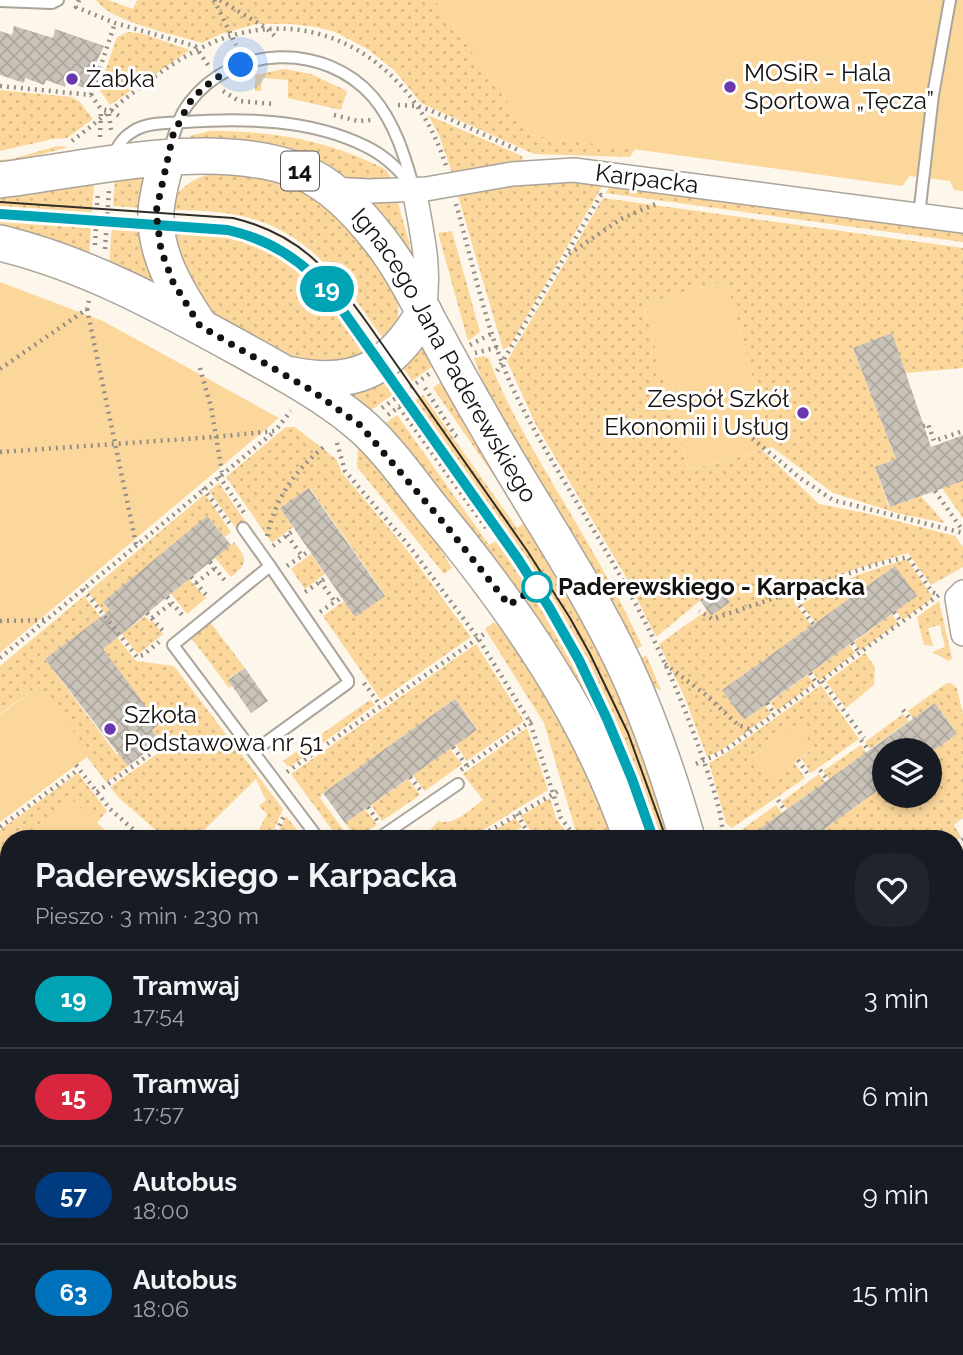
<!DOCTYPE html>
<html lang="pl">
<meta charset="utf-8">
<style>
:root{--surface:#171b24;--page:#20242c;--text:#f1f3f6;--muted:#9ea1a6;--line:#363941}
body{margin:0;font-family:Raleway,sans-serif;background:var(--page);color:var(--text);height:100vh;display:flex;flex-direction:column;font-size:26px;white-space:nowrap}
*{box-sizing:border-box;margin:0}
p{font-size:23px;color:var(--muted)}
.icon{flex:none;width:38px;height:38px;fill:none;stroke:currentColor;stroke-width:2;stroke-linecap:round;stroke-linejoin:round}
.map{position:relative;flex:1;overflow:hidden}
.panel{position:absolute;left:0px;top:830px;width:964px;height:527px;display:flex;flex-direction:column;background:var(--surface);border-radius:28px 28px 0 0;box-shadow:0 4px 10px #0003}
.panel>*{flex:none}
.badge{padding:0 14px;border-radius:23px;font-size:24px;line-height:46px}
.fabs{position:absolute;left:872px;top:738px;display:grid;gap:14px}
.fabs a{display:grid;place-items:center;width:70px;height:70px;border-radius:50%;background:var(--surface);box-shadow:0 4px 10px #0003;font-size:35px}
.you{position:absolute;width:35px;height:35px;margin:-18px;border:5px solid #fff;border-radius:50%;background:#1a73e8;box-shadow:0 0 0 10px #1a73e833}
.map>.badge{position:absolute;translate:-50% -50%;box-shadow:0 0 0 4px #fff}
.round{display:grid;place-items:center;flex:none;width:74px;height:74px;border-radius:28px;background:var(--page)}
.head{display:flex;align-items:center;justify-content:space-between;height:119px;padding:0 35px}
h1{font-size:33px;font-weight:700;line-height:52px}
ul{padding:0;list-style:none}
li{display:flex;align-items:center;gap:21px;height:98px;padding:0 35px;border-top:2px solid var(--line)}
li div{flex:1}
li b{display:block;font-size:26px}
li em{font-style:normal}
li .badge{min-width:77px;font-weight:700;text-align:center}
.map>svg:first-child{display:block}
</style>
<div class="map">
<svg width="963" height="1355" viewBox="0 0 963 1355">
<defs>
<pattern id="grass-dots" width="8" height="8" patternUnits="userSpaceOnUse" patternTransform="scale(1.75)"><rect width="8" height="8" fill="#fcd79b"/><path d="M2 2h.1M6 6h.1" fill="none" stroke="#d7b884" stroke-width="1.8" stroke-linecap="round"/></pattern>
<pattern id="building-cross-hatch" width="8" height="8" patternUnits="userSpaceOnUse" patternTransform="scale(1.75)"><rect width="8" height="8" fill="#c9c2b8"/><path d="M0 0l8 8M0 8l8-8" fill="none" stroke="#aca69d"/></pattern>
</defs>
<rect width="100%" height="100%" fill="#fdf6eb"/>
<g fill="url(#grass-dots)">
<path d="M96 0H108L133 9 137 0H435L531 135 635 149 630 157 534 154 421 103 395 71 369 50 335 32 316 27 291 24H256L221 34 202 43C177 35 110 22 96 0Z"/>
<path d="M128 32 140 33 190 50 110 105 99 89 117 37Z"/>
<path d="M284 69 311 74 347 91 341 110 288 98V80L262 78 261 91H255V75Z"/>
<path d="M0 90 72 97 80 102 93 119 67 138 53 139 0 151Z"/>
<path d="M428 115 522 156 523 162 452 173 439 135Z"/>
<path d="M209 131C272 131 324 139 381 167L387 171 392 180 351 179 311 159 191 141 190 136Z"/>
<path d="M57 146 69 147 0 165V160L12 159Z"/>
<path d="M213 173C243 175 275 175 303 190 332 205 393 270 398 303 400 320 394 330 387 344 350 292 317 238 253 219 225 210 195 211 167 209 177 190 192 178 213 173Z"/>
<path d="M145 177 142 208 113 206 115 178Z"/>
<path d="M556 180 604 183 509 347 503 349 458 196 516 184Z"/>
<path d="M94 181 89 258 0 231V194Z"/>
<path d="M611 184 963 232V242L606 193Z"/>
<path d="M396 196 412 253 410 254 368 201Z"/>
<path d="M603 198 963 248V368L906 373 891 334 853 348 896 459 875 467 889 507 921 496 945 523 900 514 833 493 772 447 726 281 643 304 689 470 762 450 819 504 870 514 955 536 963 547V567L931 585 908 553 849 571 794 602 812 626 722 690 744 720 765 705 771 714 723 749 707 757 685 698 659 644 707 610 711 615 730 601 718 586 656 637 626 577 536 425 507 361Z"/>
<path d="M112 225 143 227 164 289 109 267Z"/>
<path d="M168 229C192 231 215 231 238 236 302 249 335 306 370 355L361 360 307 364 291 357 212 312 202 303Z"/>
<path d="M452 231 480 332 468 341 438 233Z"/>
<path d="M423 344 436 364 412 381 402 366Z"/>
<path d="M485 356 489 359C508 410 536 454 563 501 591 548 619 596 642 646L635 650 485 388 474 358Z"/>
<path d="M386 377 396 392 366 414 343 395Z"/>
<path d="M445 379 612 670 674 838H644L380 427 397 415 489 545 499 539 406 407 423 395 517 528 526 522 433 388Z"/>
<path d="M286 427H295L336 459 342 473 404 546 471 637 381 700 323 616 344 601 385 595 310 488 280 508 293 527 272 543 226 477Z"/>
<path d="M358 445 412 503 452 568 444 574 357 467Z"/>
<path d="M963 481V518L942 488Z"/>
<path d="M219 483 245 521 236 528 209 491Z"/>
<path d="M205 494 231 532 224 537 207 516 127 630 145 616 150 622 153 621 163 634 140 653H137L88 592Z"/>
<path d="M234 542C248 560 248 563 231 577L215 558Z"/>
<path d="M311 554 325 574 305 589 291 569Z"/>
<path d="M907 559 933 598 903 620 896 611 895 566 816 623 801 604 857 575Z"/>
<path d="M189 579 206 598 187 614 171 594Z"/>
<path d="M84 596 136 661 174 666 283 809 270 838H255L267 814 259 806 266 800 256 779 196 838H165L119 798 110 787 167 747 154 733 144 735 159 724 86 628 45 659 117 755 138 740 128 766 106 782 87 757 90 755 39 685 0 714V666Z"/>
<path d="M939 601 952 658 949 661 932 652 945 647 940 625 928 628 933 646 924 645 917 617Z"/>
<path d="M892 614 898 623 860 651 854 642Z"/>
<path d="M210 622 245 668 228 679 232 686 229 688 192 639Z"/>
<path d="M494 622 522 649 551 695 617 838H581L576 832 544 723 485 629Z"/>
<path d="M476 644 524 721 467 761 456 745 477 729 455 699 323 793 320 798 347 835 338 838 291 774Z"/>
<path d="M849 645 855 653 819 681 812 671Z"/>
<path d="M865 653 875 667 874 685 846 708 826 682Z"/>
<path d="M646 655 661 690 650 686 640 659Z"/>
<path d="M807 675 814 683 777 711 770 702Z"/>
<path d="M950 683 957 688 963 714V818L954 825 961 837 956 841V838H812L884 786V796H929V754L957 733 935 703 913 719 908 711 945 684Z"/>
<path d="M821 685 859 739 811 773 801 758 814 748 797 724 753 756 770 779 794 762 805 778 732 828 726 823 709 763 725 754Z"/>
<path d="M370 700 375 705 291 766H288L283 761Z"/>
<path d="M903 714 909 721 870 749 865 742Z"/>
<path d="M527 728 548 790 470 838H423L438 821C455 826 469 810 483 800L463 774Z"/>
<path d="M861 745 866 753 829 779 823 771Z"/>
<path d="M450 749 462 764 425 791 413 775Z"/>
<path d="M78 773 107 811 97 823 72 801 23 838H9V876L0 869V830Z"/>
<path d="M819 774 825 782 787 809 781 802Z"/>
<path d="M408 779 420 795 382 821 371 805Z"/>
<path d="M550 798 556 818 570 838H535L521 816Z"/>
<path d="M776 805 782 813 762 828 769 838H733L737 833Z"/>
<path d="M365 809 377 825 356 838 345 823Z"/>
<path d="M286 816 303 838H275Z"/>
<path d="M515 818 522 827 504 838H498L493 831Z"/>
<path d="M960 905 963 907V1005L956 1010V908Z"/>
<path d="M963 1076V1176L956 1181V1081Z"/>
<path d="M0 1077 9 1084V1105L6 1109 0 1104Z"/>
<path d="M9 1205V1242L3 1248 0 1245V1215Z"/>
<path d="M963 1245V1355H874L872 1348H956V1251Z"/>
<path d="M9 1341V1348H75L73 1350 79 1355H0V1347L2 1349Z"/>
<path d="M119 1348H164L173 1355H113Z"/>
<path d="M308 1348H368L369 1355H301Z"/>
<path d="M374 1348H407L415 1355H375Z"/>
<path d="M533 1348H628L630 1355H540Z"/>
<path d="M684 1348H725L727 1355H686Z"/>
</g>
<g fill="#fcd79b">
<path d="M435 0H963V191L954 190 950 181 910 176 902 186 531 135Z"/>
<path d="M726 281 772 447 689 470 643 304Z"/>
<path d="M0 282 103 321 279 418 0 653Z"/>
<path d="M39 685 91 754 0 822V715Z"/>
<path d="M797 724 814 748 770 780 753 756Z"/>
<path d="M72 800 114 838H23Z"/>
</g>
<g fill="url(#building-cross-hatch)">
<path d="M14 26 53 38 55 29 104 46 84 88 67 81 65 87 46 80 44 85 25 78 24 83 0 75V31L12 35Z"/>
<path d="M892 333 931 447 963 435V481L890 507 875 467 896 459 853 348Z"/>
<path d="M309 488 385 596 355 617 280 508Z"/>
<path d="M207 516 231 545 103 649 159 724 152 730 160 741 128 766 45 659 110 610 103 602Z"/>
<path d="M895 566 917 596 744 720 722 690Z"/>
<path d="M719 586 730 602 711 616 700 600Z"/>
<path d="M245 668 268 701 251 713 228 680Z"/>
<path d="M455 699 477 730 345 823 323 793Z"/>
<path d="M935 703 957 734 933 751H884V786L812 838H747Z"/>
</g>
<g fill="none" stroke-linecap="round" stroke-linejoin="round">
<defs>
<g id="lane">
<path d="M0 1 52 3 58 0"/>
<path d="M169 152C174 135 178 117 189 103 233 44 325 42 373 97 395 123 405 157 414 189"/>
<path d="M113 157C116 148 123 137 132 132 146 122 168 123 185 122 245 118 310 119 365 146 384 155 398 168 410 184"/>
<path d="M919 215 933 95 950 0"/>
<path d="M243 528 270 566"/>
<path d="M254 751 348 683V680L270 566 173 645 318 838"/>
<path d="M379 838 458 784"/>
<path d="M198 1355 204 1348"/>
</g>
<g id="street">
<path d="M331 189 369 191 426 189 512 174 574 170 963 221"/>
<path d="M414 189C422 234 431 267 424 312"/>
<path d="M963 592 957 598 963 634"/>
<path d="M0 1190 9 1180"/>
<path d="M511 1348 518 1355"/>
</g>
<g id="primary">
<path d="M167 158C163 175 157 194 156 212 154 253 176 290 198 323"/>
<path id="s1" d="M0 180C91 169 209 138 297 170 331 183 357 211 379 239 402 268 418 302 435 333 452 365 470 397 488 428 533 507 585 582 624 664 650 720 670 779 687 838"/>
<path d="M0 243C87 264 163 306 241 349 280 371 322 393 357 422 386 446 409 480 433 510 515 609 589 715 631 838"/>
<path d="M292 375C356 388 392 368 424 312"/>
<path d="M779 1348 781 1355"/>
<path d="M833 1348 835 1355"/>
</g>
</defs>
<use href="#lane" stroke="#aba49a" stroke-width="14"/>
<use href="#street" stroke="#aba49a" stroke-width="26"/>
<use href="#primary" stroke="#aba49a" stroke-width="38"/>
<g stroke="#948e87" stroke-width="4.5" stroke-dasharray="2 5" stroke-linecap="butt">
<path d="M79 0 76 7 115 23 195 46 208 65"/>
<path d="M214 0 236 45"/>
<path d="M220 0 266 28 276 37"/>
<path d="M0 86 91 95 101 109 112 111 119 116"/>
<path d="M223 91 239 101 274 104"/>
<path d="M91 95 115 23"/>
<path d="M398 105 418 106 432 111 520 151"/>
<path d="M109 114 111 130"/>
<path d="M334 115 358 121 372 120"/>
<path d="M100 137 101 109"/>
<path d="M72 141C118 106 162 64 216 41 320 0 415 66 446 166"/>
<path d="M456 204C475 271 489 345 522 407 551 463 587 517 618 572 650 628 679 690 700 751 710 779 722 809 723 838"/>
<path d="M97 205 98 192"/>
<path d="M95 245 96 225"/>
<path d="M105 249 109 191"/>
<path d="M569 254 621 219 655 204"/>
<path d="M87 309 136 544"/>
<path d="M470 345 493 333"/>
<path d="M475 353 498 347"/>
<path d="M200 368 211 407 222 472"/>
<path d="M0 369 87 309 89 300"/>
<path d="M497 371 601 195 603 196"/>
<path d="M425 388 455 435 460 439"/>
<path d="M399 407 486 528"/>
<path d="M382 408 429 374"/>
<path d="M388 415 404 403"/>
<path d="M923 426 928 424 934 441 963 431"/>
<path d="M747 434 800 478 833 500 963 533"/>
<path d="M337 443 345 471 410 547 478 638 518 703 530 722 561 818 576 838"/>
<path d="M0 452 214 437 275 431 291 411"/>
<path d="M219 476 244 513"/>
<path d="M203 488 230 524"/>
<path d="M935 491 963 531"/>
<path d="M287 535 302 556"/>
<path d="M267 536C276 497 295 470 326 445"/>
<path d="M273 546 294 530"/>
<path d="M210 562 226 582"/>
<path d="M287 566 309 551"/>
<path d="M191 577 208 597"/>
<path d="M320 581 335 602"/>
<path d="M196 583 215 568"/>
<path d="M83 589 137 657 143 655 159 642"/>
<path d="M305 592 327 577"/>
<path d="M167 597 183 616"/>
<path d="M320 612 342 597"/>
<path d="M894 612 902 623"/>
<path d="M147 613 164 632"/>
<path d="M152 618 172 603"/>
<path d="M0 621 45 620"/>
<path d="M813 624 797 602 846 577"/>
<path d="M852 643 860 654"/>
<path d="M0 658 275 431"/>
<path d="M665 664 706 695 738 725 752 730"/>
<path d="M810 673 817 684"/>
<path d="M822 681 864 738"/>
<path d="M364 683 380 705"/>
<path d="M767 703 775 715"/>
<path d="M903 710 911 720"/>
<path d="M861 740 869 751"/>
<path d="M453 747 467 766"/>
<path d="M798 760 810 777"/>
<path d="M696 764 724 751 939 595 932 592 908 557 877 564 712 619 699 611"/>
<path d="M76 765 110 809 143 838"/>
<path d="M461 770 535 718"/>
<path d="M820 770 828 780"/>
<path d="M287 772 484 634"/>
<path d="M410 777 422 792"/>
<path d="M97 792 153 752 151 748"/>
<path d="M778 800 785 811"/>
<path d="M368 807 379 823"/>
<path d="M517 814 531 838"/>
<path d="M0 827 79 769"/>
<path d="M273 838 284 816"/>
<path d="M477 838 560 790"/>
<path d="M956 844 963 839"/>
<path d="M956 1017 963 1012"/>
<path d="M0 1069 9 1076"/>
<path d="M956 1185 963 1180"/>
<path d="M0 1249 7 1255 9 1253"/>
<path d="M0 1278 9 1267"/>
<path d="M370 1348 371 1355"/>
<path d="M392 1348 402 1355"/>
<path d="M631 1348 633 1355"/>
<path d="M225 1355 229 1351 234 1355"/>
<path d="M238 1355 245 1348"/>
<path d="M482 1355 484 1348"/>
</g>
<use href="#lane" stroke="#fff" stroke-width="10"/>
<use href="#street" stroke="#fff" stroke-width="23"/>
<use href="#primary" stroke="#fff" stroke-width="35"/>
<g stroke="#302d29" stroke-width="2">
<path d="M0 202 233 218C300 234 329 270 368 324L528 552 570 618 590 654 628 733 666 838"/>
<path d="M0 214 228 230C271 239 303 261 332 294L518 559 559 624 579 660 616 739 653 838"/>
<path d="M799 1348 801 1355"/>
<path d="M812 1348 814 1355"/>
</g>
</g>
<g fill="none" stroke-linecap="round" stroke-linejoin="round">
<defs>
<path id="line" d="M0 214 228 230C271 240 303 261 331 294L518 559 549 607 579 660 607 719 632 779 653 838"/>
</defs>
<use href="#line" stroke="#fff" stroke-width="16"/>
<use href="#line" stroke="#00a3b4" stroke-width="10"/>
<path stroke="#14110e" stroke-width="7" stroke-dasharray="0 12.6" d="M241 65 216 78 202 89 189 103 173 135 156 212 161 250 173 282 200 326 311 390 360 425 448 528 509 605 537 587"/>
</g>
<g fill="#6a37ae" stroke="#fff" stroke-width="2.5">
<circle cx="72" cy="79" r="7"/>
<circle cx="730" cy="87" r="7"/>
<circle cx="803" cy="413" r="7"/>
<circle cx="110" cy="729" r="7"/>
</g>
<circle fill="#fff" stroke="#00a3b4" stroke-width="3.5" cx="537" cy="587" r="14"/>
<g text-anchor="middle" stroke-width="6" stroke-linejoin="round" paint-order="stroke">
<rect fill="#fff" stroke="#5a5856" stroke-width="2" x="281" y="151.5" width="38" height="39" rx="5"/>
<g font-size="23" font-weight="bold" fill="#14110e">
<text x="300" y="179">14</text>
</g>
<g font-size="24" fill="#14110e" stroke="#fff" text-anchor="start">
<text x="744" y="81">MOSiR - Hala<tspan x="744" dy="28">Sportowa „Tęcza”</tspan></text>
<text x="86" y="87">Żabka</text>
<text x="789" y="407" text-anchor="end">Zespół Szkół<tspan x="789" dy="28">Ekonomii i Usług</tspan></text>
<text x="124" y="723">Szkoła<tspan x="124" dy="28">Podstawowa nr 51</tspan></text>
</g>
<g font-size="24" fill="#14110e" stroke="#fff">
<text transform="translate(647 179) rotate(7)" y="8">Karpacka</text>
<text dy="8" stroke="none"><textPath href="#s1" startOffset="542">Ignacego Jana Paderewskiego</textPath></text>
</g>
<g font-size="24" font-weight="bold" fill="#14110e" stroke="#fff" text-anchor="start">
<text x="558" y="595">Paderewskiego - Karpacka</text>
</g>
</g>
</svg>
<div class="fabs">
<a><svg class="icon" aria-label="layers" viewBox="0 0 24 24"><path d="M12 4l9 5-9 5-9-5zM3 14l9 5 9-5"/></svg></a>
</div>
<div class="you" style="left:241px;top:65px"></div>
<b class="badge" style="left:327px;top:289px;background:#00a3b4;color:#fff">19</b>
<section class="panel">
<div class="head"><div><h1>Paderewskiego - Karpacka</h1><p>Pieszo · 3 min · 230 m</p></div><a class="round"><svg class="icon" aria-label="heart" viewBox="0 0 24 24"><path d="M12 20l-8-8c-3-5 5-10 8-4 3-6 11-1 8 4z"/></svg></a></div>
<ul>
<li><span class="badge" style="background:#00a3b4;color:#fff">19</span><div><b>Tramwaj</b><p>17:54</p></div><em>3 min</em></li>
<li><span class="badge" style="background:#d7263d;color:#fff">15</span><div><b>Tramwaj</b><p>17:57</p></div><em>6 min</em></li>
<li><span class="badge" style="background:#003b80;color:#fff">57</span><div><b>Autobus</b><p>18:00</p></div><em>9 min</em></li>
<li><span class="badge" style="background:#0072bc;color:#fff">63</span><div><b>Autobus</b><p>18:06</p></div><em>15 min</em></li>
</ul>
</section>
</div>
